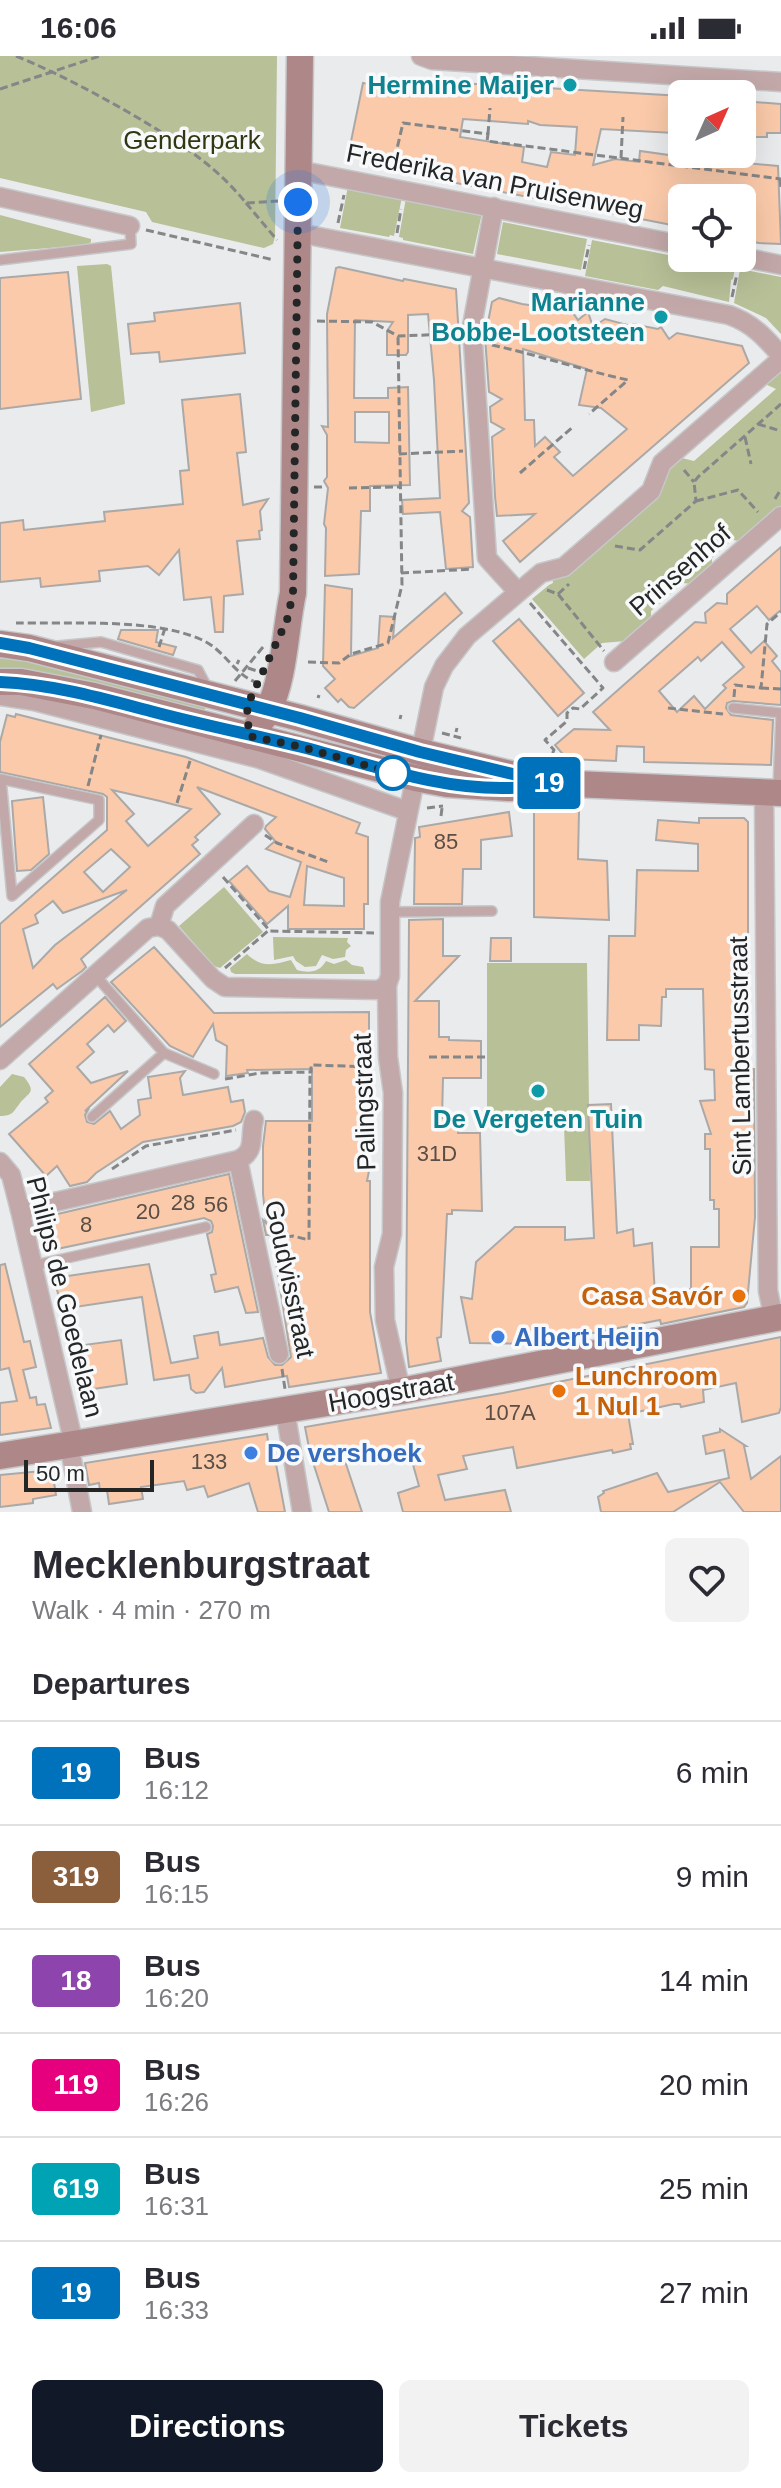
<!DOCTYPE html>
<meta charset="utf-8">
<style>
:root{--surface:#fff;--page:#f2f2f3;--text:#2b2b33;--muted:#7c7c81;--line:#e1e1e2;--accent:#111827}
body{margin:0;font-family:Arial,sans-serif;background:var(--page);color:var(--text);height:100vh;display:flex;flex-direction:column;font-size:30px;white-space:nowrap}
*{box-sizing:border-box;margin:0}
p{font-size:26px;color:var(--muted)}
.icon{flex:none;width:44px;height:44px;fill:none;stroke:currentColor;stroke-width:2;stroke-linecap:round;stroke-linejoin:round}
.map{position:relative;height:1456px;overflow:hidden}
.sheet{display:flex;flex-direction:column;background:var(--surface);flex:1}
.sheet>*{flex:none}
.badge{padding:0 16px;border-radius:6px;font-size:28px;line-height:52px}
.needle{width:52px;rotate:45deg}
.buttons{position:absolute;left:668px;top:24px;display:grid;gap:16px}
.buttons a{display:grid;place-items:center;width:88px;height:88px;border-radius:12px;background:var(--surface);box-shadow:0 8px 32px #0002;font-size:40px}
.scale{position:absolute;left:24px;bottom:20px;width:130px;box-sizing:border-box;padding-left:8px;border:4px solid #242525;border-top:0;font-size:22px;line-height:28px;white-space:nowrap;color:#242525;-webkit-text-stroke:6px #f8f9fa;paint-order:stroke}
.you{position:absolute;width:40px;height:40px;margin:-20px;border:6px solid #fff;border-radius:50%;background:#1a73e8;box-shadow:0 0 0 12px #1a73e833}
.map>.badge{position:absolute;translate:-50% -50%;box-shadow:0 0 0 4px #fff}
h2{padding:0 32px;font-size:30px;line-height:72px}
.round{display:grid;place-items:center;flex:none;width:84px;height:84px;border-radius:12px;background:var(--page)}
.headline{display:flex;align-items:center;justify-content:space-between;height:136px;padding:0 32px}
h1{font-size:38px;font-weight:700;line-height:60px}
.primary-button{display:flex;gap:16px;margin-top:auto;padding:16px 32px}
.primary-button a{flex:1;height:92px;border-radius:12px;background:var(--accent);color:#fff;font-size:32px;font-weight:700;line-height:92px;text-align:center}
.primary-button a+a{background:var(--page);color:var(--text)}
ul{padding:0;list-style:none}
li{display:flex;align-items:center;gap:24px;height:104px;padding:0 32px;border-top:2px solid var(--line)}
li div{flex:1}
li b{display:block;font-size:30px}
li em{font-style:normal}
li .badge{min-width:88px;font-weight:700;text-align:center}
.status{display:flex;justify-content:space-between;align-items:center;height:56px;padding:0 40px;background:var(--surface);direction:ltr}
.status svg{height:22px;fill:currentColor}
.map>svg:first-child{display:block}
</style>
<div class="status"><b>16:06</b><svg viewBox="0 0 49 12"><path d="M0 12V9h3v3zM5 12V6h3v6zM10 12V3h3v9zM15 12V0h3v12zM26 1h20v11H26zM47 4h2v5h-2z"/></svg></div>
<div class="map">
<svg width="781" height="1456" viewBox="0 0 781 1456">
<rect width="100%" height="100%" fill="#eaebed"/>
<g fill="#b7c097">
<path d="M0 0H277L275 181 273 188 264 192 152 166 146 156 0 122Z"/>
<path d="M348 130 402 141 394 180 390 179 389 181 340 172Z"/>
<path d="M406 142 482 157 473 198 403 184V182L399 181Z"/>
<path d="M0 159 91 183V186L86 189 0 196Z"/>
<path d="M503 166 587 183 581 214 497 198Z"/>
<path d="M592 184 735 212 733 223 731 224 729 246 663 230 658 234 585 220Z"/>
<path d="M107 208 111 210 125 348 91 356 77 210Z"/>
<path d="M740 213 781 221V278L766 262 734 247Z"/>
<path d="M781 312V450L740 485 732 484 712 502V511L692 528 683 527 651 555V564L626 585 602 587 584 603 532 543 549 529 553 527 552 521 678 401 694 405 776 333 763 327Z"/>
<path d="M0 596 207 646 202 663 0 614Z"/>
<path d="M224 831 263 876 220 912 214 910 179 870Z"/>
<path d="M273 881 348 882 347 886 351 890 346 894 345 901 333 903 322 899 316 910 305 911 296 905 293 900 274 904Z"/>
<path d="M247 898C261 912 273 909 291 904L297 914C309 917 319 917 326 905L334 908 346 904 352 909 363 911 365 918H235L231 916 230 912Z"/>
<path d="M487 907H587L590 1125H566L564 1069H487Z"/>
<path d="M12 1018 24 1021C37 1037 29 1036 20 1047 13 1056 13 1060 0 1060V1031Z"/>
</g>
<g fill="#facaaa" stroke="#aba9a8" stroke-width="2" fill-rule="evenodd">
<path d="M408 24 682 40V64H675L674 77 601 73 593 109 615 103 639 106 640 95 726 107V105L778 110 781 188 759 187 744 184 742 181V142H682V171L395 115 396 109 348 100 363 27 407 36ZM463 63 528 68V65L540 69 577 71 575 99 551 96 547 111 522 106 524 91 460 81Z"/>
<path d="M742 45 781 48V77H767V81H752V76L742 75Z"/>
<path d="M339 211 403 225 404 223 456 233 469 447 462 455 470 461 473 511 446 513 440 456 403 458 402 444 440 442 434 324 428 258 408 259V296L406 299H387V275L393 266 355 264 354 342H388V332L408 331 410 429 370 430V455H361L359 518 325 520 326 472 324 468 328 432 324 425 327 421V379L322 370 328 371 327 258 336 212ZM355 356H389V387L355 386Z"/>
<path d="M68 216 81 343 0 353V222Z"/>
<path d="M499 242 522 248 543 251 552 255 573 257 578 264 588 256 593 271 605 263 631 270 633 268 658 273 661 271 669 283 677 277 742 290 749 307 520 506 503 485 535 458 497 460 495 440 492 381 504 373 491 366 490 351 502 343 489 336 485 281 492 246ZM523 293 587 313 579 349 601 352 627 373 573 420 554 401 560 396 545 381 535 390 534 364H525Z"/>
<path d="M240 247 245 297 160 306 159 296 131 298 128 268 155 265 154 257Z"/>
<path d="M240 338 246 396 237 397 243 449 268 443 260 455 262 474 259 475 260 483 237 485 243 538 224 540 223 576H215L211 541 184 544 179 494 159 519 148 510 99 515 100 525 41 531 40 522 0 526V467L23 464 24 474 105 465 104 456 183 448 180 415 189 414 182 344Z"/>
<path d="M781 491V554L769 564 757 550 730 573 751 597 764 585 777 600 772 605 781 616V649L733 645 727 647 726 652 731 659 773 664 771 709 644 706V691L617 690 616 705 567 703 555 689 574 673 610 674 593 656 695 566 706 567 705 557 717 547 727 548V538ZM722 586 744 611 723 629 726 632 705 653 694 640 677 656 659 635 698 601 701 605Z"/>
<path d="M325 529 352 533 351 600 378 592 380 560 395 561 393 582 445 537 462 557 354 652 349 651 341 643 338 646 325 632 335 623 323 610Z"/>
<path d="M519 563 584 637 558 660 493 585Z"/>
<path d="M121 574H158L156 586 176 591 173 599 118 583Z"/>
<path d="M16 658 186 701 360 767 356 777 368 781V848H364V873H288V850L267 868 229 825 247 810 269 835 290 841 301 806 266 793 275 785 265 773 266 770 276 761 197 731 220 758 195 781 198 784 192 789 200 798 81 903 86 911 82 915 57 933 53 928 0 971V868L107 774V741L103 738 0 716V686L7 659 15 661ZM112 734 160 745 191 753 148 790 126 765 134 758ZM111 793 130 811 103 836 84 816ZM307 810 344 822V850L304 849ZM127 834 55 889 33 912 23 873 38 867 35 859 53 845 63 857Z"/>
<path d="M43 741 49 798 31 814 17 815 12 745Z"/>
<path d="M534 753 579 755 578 803 607 805 609 864 534 861Z"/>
<path d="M509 756 512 780 481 784V813H463L462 848H414L415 786V782L420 781 419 771Z"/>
<path d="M699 762H744L748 766V1013H754L755 1161 747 1247 744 1251 661 1268 660 1264 536 1288 470 1287 461 1241 472 1243 476 1206 515 1171H565V1184L594 1182 588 1049 611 1048 617 1177 633 1173 634 1190 652 1187 655 1239 691 1233V1191H719V1153H714V1144H710V1093H705V1078H711L700 1045 715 1044 714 1014 705 1013 703 933H666V941H662L661 970 639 969V984H607L609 880H635L637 814 698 815V788L656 784 658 764 699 767Z"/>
<path d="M443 863V900H459L415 945H439V981H449V984L481 985V1022H443L442 1062H455V1072H458V1077H480L482 1155 452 1154V1158H447L441 1281 437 1282 441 1305 409 1311 406 1285 409 864Z"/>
<path d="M491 882H511V905H490Z"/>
<path d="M154 891 214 957 369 956V980H359V1012H368L367 1111 370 1110 367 1125H370V1256L381 1317 289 1331 287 1320 225 1331 222 1312 204 1336 196 1337 191 1333 189 1319 154 1324 142 1241 62 1253 54 1222 149 1208 171 1307 198 1302 194 1280 218 1276 220 1289 263 1282 268 1301 275 1309H282L291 1301 274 1194 271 1179H266L263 1164 266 1167 263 1138V1090L266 1065H312V1013L247 1014 248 1017 226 1020 227 990 216 984 213 968 193 1001 170 990 111 926Z"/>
<path d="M105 941 126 965 114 976 108 969 87 988 94 996 77 1011 91 1027 128 1015 85 1055 88 1054 85 1059 87 1066 94 1068 110 1055 121 1073 140 1059 138 1044 151 1042 148 1021 185 1015 180 1022 183 1039 228 1031 231 1046 243 1044 245 1056 241 1066 233 1070 143 1086 96 1117 87 1126 70 1130 57 1110 46 1120 9 1078 48 1046 45 1042 53 1035 29 1008Z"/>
<path d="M229 1118 258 1256 246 1257 238 1231 215 1236 211 1219 216 1218 207 1178 212 1176 213 1170 211 1165 204 1162 57 1193 49 1160Z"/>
<path d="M5 1208 24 1286 30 1285 36 1311 23 1314 30 1342 36 1341 37 1349 45 1348 51 1372 0 1379V1347L17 1345 9 1312 0 1314V1209Z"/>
<path d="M781 1281V1351L779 1357 742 1366 736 1327 703 1334 704 1346 681 1351 680 1348H674L628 1358 633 1388H630L631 1393 613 1397 612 1394 517 1412 513 1391 463 1400 467 1413 438 1419 445 1444 505 1434 511 1456H403L398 1437 419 1430 408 1391 378 1396H373L372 1394 343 1399 362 1456H329L310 1397 305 1371 503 1337Z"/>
<path d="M121 1284 127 1328 93 1333 90 1311 79 1313 76 1290Z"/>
<path d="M720 1373 746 1390H744L751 1423 781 1400V1456H744L720 1426 673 1456H601L598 1441 604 1437 603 1435 657 1417 668 1436 729 1422 724 1394 706 1398 703 1380 720 1376Z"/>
<path d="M267 1378 270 1398 274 1397 285 1456H258L249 1427 208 1441 204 1430 187 1434 184 1425 141 1431 143 1443 109 1448 107 1434 100 1435 99 1427 89 1429 85 1407Z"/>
<path d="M52 1414 56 1439 33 1443V1447L0 1451V1419Z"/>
</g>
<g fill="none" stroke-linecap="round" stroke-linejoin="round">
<defs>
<g id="lane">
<path d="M0 204 131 188 130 170"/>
<path d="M58 590 101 586 198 614 208 633"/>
<path d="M733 652 781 657 778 733"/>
<path d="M0 723H1L99 744V764L12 840 1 723"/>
<path d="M390 856 492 855"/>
<path d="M95 919 164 997"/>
<path d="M92 1061 164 997 214 1018"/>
<path d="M31 1210 206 1171"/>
</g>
<g id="street">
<path d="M421 0 432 4 781 26"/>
<path d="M298 114 682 189"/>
<path d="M0 141 130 170"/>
<path d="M494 151 472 270 487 502 517 535"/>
<path d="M298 177 729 259C752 267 765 281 781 300"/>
<path d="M742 201 781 209"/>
<path d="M614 606 781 460"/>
<path d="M0 640 34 645 260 703 407 755"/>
<path d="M764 736 768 1235 774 1263"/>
<path d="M159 870 168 874 213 923 225 931 379 934 387 929"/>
<path d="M159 870 165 850 254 768"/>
<path d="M0 1004 148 872 159 870"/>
<path d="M238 1104 279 1298"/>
<path d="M0 1106 11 1119 20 1154 72 1380 71 1399 82 1456"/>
<path d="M20 1154 238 1104C257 1095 249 1081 254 1064"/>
<path d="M401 1335 385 1264 384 1211 392 1178 393 1037 388 1001 387 929 390 920V846L434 631 444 610 467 580 541 517 564 511 651 435 662 407 781 303"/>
<path d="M285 1354 302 1456"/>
</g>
<g id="secondary">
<path d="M0 588 29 592 300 662 420 696 519 720"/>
<path d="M0 626H21L94 640 415 722 447 728 509 732 551 727 781 737"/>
<path d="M249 680C255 672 263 664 268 655 285 621 285 573 293 537L300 0"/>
<path d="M0 1400 401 1335 781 1261"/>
</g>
</defs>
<use href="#lane" stroke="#c6c7c9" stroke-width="12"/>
<use href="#street" stroke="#c6c7c9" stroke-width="21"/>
<use href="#secondary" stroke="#c6c7c9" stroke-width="29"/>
<g stroke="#858687" stroke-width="3" stroke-dasharray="8 4" stroke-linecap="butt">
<path d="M16 0C55 16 91 35 128 56 172 82 213 106 246 147L278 145"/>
<path d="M0 33 100 0"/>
<path d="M488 78 490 52"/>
<path d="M621 102 623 61"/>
<path d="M392 114 403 67 488 78 487 85 781 123"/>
<path d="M780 123 781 131"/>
<path d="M246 147 277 184"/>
<path d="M338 167 344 139"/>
<path d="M146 174 274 204"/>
<path d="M397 177 401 153"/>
<path d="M584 213 589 189"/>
<path d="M732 241 737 218"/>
<path d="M317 265 372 266 398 280 453 278"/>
<path d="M492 289C538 299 582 314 628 324L589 358"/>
<path d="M758 368 781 375"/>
<path d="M745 381 751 408"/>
<path d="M399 398 463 395"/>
<path d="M684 414 694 426"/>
<path d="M520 417 574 370"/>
<path d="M314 431H326"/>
<path d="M349 432 399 431"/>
<path d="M775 443 781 433"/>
<path d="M696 445 738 434 758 456"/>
<path d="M615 490 640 494 696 445 694 426 698 421 781 348"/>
<path d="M401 517 473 513"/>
<path d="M547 534 558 538 604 595"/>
<path d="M558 538 569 528"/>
<path d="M530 547 603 632 580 653 573 652 567 657V665L545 684 554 694 549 705"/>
<path d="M16 567C69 568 152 562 200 583 226 594 232 618 258 627"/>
<path d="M159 591 165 572"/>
<path d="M308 606 339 607 351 598 388 587 402 529 398 280"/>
<path d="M237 608 239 604"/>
<path d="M248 612 257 615"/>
<path d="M235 625 263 591"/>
<path d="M761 632 781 633"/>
<path d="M734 641 735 629 761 632 767 568 781 556"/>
<path d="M318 642 319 639"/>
<path d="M668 652 723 658"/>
<path d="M400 663 401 659"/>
<path d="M456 676 457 672"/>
<path d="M442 677 461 682"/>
<path d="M88 730 101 679"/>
<path d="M177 747 190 705"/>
<path d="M427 752 443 750"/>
<path d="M441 760 442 752"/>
<path d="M265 779 277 787 328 806"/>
<path d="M223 821 270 875 374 877"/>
<path d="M225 912 269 874"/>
<path d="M429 1001H487"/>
<path d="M225 1023 260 1017 311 1016V1009L374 1011"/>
<path d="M112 1113 146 1090 236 1074"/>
<path d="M274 1183 293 1180 309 1184 310 1016"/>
<path d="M282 1313 285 1333"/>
</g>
<use href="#lane" stroke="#c3a8a9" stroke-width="9"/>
<use href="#street" stroke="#c3a8a9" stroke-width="18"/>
<use href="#secondary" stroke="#ae8789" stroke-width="26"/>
</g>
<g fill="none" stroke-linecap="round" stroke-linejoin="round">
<defs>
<path id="line" d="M0 587 29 592 300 662 420 696 551 727C538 729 523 732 509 732 437 734 370 708 302 691 253 679 203 669 154 656 104 643 52 628 0 626"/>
</defs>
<use href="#line" stroke="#fff" stroke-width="18"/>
<use href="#line" stroke="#0072bc" stroke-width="12"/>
<path stroke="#242525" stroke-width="8" stroke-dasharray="0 14.4" d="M298 146 293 537 287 564 247 650 249 680 302 691 393 717"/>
</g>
<g fill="#0f9aa8" stroke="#f8f9fa" stroke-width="3">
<circle cx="570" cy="29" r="8"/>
<circle cx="661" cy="261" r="8"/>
<circle cx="538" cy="1035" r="8"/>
</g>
<circle fill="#fff" stroke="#0072bc" stroke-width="4" cx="393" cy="717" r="16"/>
<g fill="#e8710a" stroke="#f8f9fa" stroke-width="3">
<circle cx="739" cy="1240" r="8"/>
<circle cx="559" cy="1335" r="8"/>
</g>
<g fill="#3f7fe0" stroke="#f8f9fa" stroke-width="3">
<circle cx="498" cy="1281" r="8"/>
<circle cx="251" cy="1397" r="8"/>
</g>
<g text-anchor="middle" stroke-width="7" stroke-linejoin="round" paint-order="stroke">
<g font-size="22" fill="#5a4e46">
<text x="446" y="793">85</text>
<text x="437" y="1105">31D</text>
<text x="183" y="1154">28</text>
<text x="216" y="1156">56</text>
<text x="148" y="1163">20</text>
<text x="86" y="1176">8</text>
<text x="510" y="1364">107A</text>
<text x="209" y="1413">133</text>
</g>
<g font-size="26" font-weight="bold" fill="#0d838f" stroke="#f8f9fa" text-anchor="end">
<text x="554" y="38">Hermine Maijer</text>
<text x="645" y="255">Marianne<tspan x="645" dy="30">Bobbe-Lootsteen</tspan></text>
<text x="538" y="1072" text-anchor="middle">De Vergeten Tuin</text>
</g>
<g font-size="26" fill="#313811" stroke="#f8f9fa">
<text x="192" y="93">Genderpark</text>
</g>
<g font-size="26" fill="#242525" stroke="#f8f9fa">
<text transform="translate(495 125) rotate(11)" y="9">Frederika van Pruisenweg</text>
<text transform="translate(680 514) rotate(-41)" y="9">Prinsenhof</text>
<text transform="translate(740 1000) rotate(-91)" y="9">Sint Lambertusstraat</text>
<text transform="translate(364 1046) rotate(-92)" y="9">Palingstraat</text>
<text transform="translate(290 1223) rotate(78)" y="9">Goudvisstraat</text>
<text transform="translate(65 1241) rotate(76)" y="9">Philips de Goedelaan</text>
<text transform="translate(391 1336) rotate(-10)" y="9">Hoogstraat</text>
</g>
<g font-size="26" font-weight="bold" fill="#c56008" stroke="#f8f9fa" text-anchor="end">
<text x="723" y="1249">Casa Savór</text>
<text x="575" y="1329" text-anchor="start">Lunchroom<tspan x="575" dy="30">1 Nul 1</tspan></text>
</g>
<g font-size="26" font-weight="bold" fill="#366cbe" stroke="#f8f9fa" text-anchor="start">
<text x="514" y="1290">Albert Heijn</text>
<text x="267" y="1406">De vershoek</text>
</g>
</g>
</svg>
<div class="buttons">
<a><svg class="needle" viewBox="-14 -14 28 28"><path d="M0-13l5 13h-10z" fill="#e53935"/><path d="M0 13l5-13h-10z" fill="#7c7c81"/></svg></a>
<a><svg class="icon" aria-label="locate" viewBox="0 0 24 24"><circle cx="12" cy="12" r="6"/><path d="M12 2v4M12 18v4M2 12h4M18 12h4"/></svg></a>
</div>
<div class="scale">50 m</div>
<div class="you" style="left:298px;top:146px"></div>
<b class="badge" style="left:549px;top:727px;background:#0072bc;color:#fff">19</b>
</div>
<section class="sheet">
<div class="headline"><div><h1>Mecklenburgstraat</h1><p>Walk · 4 min · 270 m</p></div><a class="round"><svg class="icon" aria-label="heart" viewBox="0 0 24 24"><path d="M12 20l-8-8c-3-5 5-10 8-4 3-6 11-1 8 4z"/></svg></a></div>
<h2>Departures</h2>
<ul>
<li><span class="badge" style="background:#0072bc;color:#fff">19</span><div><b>Bus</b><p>16:12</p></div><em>6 min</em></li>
<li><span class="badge" style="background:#8b5e3c;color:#fff">319</span><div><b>Bus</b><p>16:15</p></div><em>9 min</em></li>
<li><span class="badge" style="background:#8e44ad;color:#fff">18</span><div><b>Bus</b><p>16:20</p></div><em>14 min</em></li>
<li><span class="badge" style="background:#e6007e;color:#fff">119</span><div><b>Bus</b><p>16:26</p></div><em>20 min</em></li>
<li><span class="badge" style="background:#00a3b4;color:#fff">619</span><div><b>Bus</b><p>16:31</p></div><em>25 min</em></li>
<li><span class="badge" style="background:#0072bc;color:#fff">19</span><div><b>Bus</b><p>16:33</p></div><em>27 min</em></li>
</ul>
<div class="primary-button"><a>Directions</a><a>Tickets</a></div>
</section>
